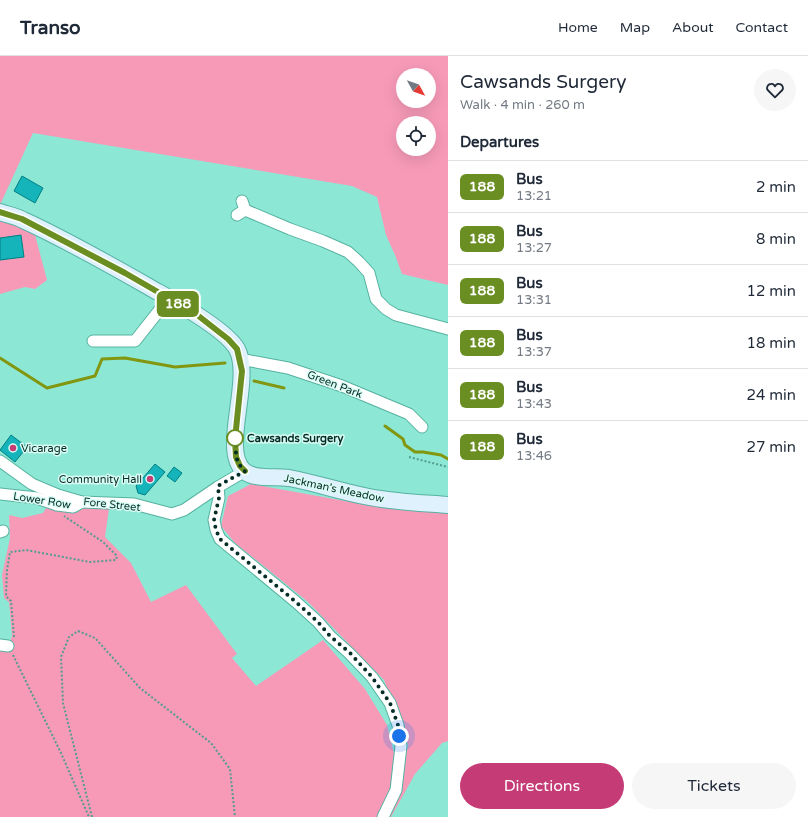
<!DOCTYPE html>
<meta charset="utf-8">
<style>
:root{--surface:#fff;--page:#f6f6f7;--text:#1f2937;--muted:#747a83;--line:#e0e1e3;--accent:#c43b75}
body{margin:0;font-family:"Varela Round",sans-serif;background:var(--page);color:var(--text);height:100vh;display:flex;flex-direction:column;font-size:15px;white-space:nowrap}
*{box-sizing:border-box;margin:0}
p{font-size:13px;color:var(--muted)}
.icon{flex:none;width:22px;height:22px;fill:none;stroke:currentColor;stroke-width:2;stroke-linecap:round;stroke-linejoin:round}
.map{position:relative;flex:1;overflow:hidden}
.drawer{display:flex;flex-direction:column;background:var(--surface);width:360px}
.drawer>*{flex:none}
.badge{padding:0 8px;border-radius:6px;font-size:14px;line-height:26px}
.needle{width:26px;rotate:130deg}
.buttons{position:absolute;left:396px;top:12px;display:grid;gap:8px}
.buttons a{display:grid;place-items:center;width:40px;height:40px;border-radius:50%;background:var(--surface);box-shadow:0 4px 16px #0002;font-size:20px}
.you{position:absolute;width:20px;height:20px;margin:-10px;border:3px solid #fff;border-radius:50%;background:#1a73e8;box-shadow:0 0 0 6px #1a73e833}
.map>.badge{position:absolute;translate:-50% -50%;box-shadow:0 0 0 2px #fff}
h2{padding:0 12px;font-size:15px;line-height:36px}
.round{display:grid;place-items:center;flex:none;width:42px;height:42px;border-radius:21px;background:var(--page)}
.head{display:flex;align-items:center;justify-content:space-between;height:68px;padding:0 12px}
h1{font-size:19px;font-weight:600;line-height:30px}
.action{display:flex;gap:8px;margin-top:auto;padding:8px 12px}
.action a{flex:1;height:46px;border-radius:24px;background:var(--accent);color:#fff;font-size:16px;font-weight:600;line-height:46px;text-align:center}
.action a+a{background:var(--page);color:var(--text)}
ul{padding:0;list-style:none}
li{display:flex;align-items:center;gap:12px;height:52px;padding:0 12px;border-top:1px solid var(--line)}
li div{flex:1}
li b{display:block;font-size:15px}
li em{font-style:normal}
li .badge{min-width:44px;font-weight:700;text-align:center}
header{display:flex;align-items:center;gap:24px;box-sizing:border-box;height:56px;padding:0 20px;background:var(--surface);border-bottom:1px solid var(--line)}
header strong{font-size:19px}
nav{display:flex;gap:22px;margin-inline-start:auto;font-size:14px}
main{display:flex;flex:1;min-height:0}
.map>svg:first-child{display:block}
</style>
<header>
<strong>Transo</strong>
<nav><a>Home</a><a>Map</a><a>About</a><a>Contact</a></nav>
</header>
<main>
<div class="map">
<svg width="448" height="761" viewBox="0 0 448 761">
<rect width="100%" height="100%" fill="#8ce8d5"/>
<g fill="#f69ab8" fill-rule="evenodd">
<path d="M0 0H448V229L402 218 395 199 386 179 377 141 352 130 33 77 0 149ZM403 19H429V45H403ZM403 67H429V93H403Z"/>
<path d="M0 165 14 168 34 175 47 224 35 233 25 231 0 238V204L24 201 0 182Z"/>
<path d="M251 428 362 448 448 455V685L442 687 415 718 391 761H0V589L8 590 12 580 9 546 4 542 2 519 10 482 9 459 22 462 43 457 50 446H110L105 481 131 507 151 546 186 529 237 598 232 602 256 630 323 584 365 633 387 669 395 701 403 708 408 689 384 624 308 546 235 487 221 470 228 440Z"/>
</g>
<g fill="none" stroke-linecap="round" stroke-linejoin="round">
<g stroke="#82960f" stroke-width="3">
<path d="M0 302 47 332 95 320 102 303 125 302 175 311 225 307"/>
<path d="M254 325 284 332"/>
<path d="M385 370 403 383 405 389 415 396H423L441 399 448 403"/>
</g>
</g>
<g fill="#15b4ba" stroke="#007f83">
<path d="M22 120 43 132 35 147 14 135Z"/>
<path d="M21 179 24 201 0 204V182Z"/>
<path d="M11 379 27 391 15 406 0 394Z"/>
<path d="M155 408 165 416 145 439 138 437 136 430Z"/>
<path d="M174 411 182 417 175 426 167 420Z"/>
</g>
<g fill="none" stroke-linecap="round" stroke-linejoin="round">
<defs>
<g id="street">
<path d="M245 154 290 173 323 185 348 196 359 206 369 217 376 243 386 253 396 259 448 273"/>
<path d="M237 159 245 154 242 145"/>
<path d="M93 285H135L169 242"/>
<path d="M240 303 288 312 342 330 409 358 422 371"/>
<path d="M0 405 32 428 58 439 82 446 134 448 172 458 184 454 218 431 245 415"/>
<path d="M218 431 219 442 214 464 216 474 220 483 296 546 318 566 330 580 349 597 372 621 390 647 398 669 401 690 396 734 383 761"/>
<path d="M0 438 37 442 57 449 73 451 82 446"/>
<path d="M0 476 3 475"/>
<path d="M0 589 8 590"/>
</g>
<path id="secondary" d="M0 156C8 159 16 160 23 164 69 185 114 211 158 236 178 247 226 274 237 293 253 324 220 394 244 415 255 424 275 420 289 422 316 427 342 436 369 441 395 446 422 447 448 449"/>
</defs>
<use href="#street" stroke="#56b2a0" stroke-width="13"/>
<use href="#secondary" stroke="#56b2a0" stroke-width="18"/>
<g stroke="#549c8e" stroke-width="2" stroke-dasharray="2 2" stroke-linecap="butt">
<path d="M409 401 448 411"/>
<path d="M14 581 11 545 6 540 7 514 10 496 26 494 90 506 116 504 117 500 103 486 64 460"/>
<path d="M13 599 61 697 89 761"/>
<path d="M92 761 63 647 61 601 69 581 78 575 95 582 140 632 211 687 230 713 235 761"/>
</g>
<use href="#street" stroke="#fff" stroke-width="11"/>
<use href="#secondary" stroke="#def1fd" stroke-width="16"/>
</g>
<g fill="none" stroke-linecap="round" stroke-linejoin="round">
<defs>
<path id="line" d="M0 156 22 163 125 217 196 258 228 283 237 293 242 315 235 383 236 401 240 410 245 415"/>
</defs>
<use href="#line" stroke="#fff" stroke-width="9"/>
<use href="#line" stroke="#6b8e23" stroke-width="6"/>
<path stroke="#032d26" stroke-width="4" stroke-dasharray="0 7.2" d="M235 382C237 396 233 404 245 415L218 430 219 442 214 464 216 474 220 483 296 546 318 566 330 580 350 597 372 621 390 647 398 669 399 680"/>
</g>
<circle fill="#fff" stroke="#6b8e23" stroke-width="2" cx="235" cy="382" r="8"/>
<g fill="#c43b75" stroke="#dbfdf5" stroke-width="1.5">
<circle cx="13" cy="392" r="4"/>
<circle cx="150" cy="423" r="4"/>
</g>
<g text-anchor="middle" stroke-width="3" stroke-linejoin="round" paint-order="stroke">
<g font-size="11" fill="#032d26" stroke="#dbfdf5">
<text transform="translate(335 328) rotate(21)" y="4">Green Park</text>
<text transform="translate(334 432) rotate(12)" y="4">Jackman's Meadow</text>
<text transform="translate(42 444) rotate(9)" y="4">Lower Row</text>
<text transform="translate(112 448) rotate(6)" y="4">Fore Street</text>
</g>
<g font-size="11" font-weight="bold" fill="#032d26" stroke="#dbfdf5" text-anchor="start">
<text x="247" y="386">Cawsands Surgery</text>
</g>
<g font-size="11" fill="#032d26" stroke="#dbfdf5" text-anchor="start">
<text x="21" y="396">Vicarage</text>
<text x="142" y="427" text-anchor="end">Community Hall</text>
</g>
</g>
</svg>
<div class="buttons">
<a><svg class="needle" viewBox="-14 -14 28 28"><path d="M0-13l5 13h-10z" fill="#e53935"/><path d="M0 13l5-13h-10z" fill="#747a83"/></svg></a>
<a><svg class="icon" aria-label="locate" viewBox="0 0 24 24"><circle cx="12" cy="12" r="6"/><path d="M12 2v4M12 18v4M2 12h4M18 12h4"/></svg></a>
</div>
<div class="you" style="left:399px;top:680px"></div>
<b class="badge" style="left:178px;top:248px;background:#6b8e23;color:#fff">188</b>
</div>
<section class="drawer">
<div class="head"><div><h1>Cawsands Surgery</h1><p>Walk · 4 min · 260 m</p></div><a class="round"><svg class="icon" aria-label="heart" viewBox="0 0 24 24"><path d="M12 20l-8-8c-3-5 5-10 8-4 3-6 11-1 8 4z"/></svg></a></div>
<h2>Departures</h2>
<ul>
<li><span class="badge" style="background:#6b8e23;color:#fff">188</span><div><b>Bus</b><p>13:21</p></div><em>2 min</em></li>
<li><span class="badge" style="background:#6b8e23;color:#fff">188</span><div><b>Bus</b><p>13:27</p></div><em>8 min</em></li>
<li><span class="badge" style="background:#6b8e23;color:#fff">188</span><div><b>Bus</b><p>13:31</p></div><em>12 min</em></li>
<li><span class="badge" style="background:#6b8e23;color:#fff">188</span><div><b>Bus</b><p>13:37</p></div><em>18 min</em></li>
<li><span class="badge" style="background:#6b8e23;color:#fff">188</span><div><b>Bus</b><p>13:43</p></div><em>24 min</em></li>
<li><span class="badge" style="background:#6b8e23;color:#fff">188</span><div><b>Bus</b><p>13:46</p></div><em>27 min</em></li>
</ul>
<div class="action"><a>Directions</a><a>Tickets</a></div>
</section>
</main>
